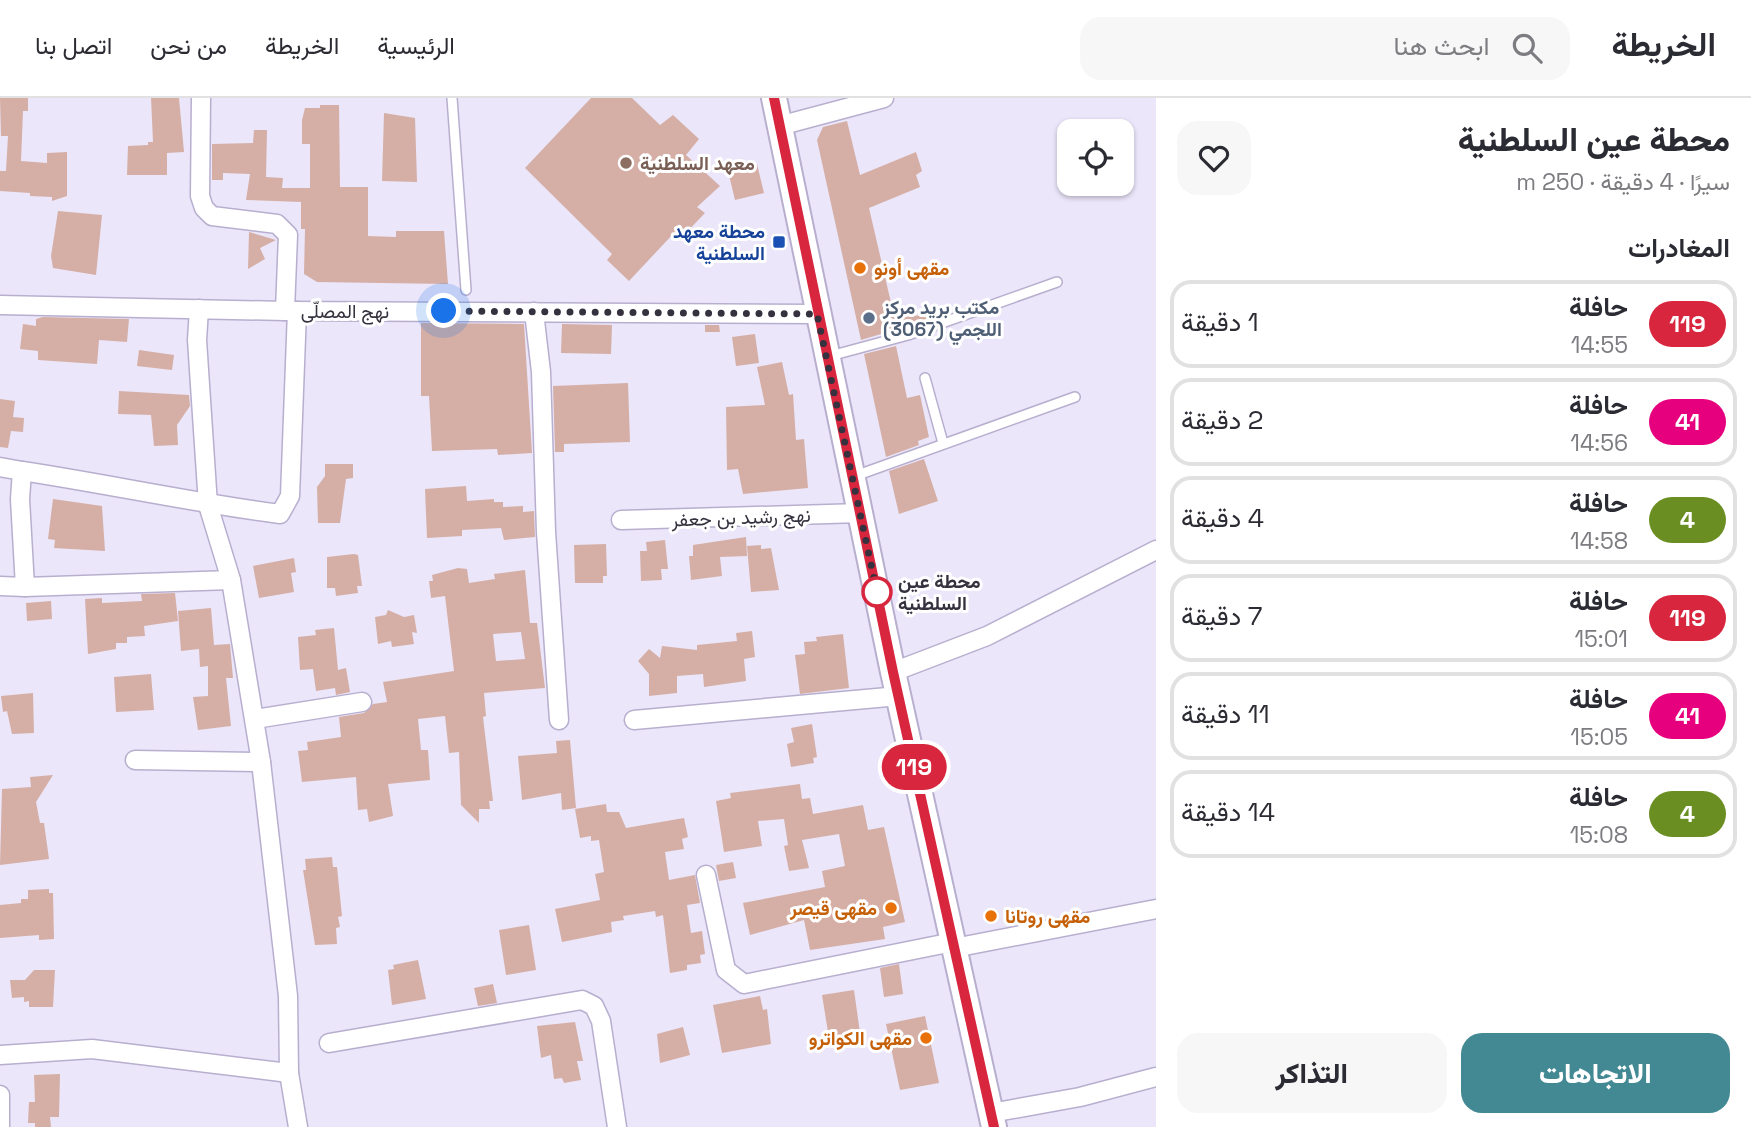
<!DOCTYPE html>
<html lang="ar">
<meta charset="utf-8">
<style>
:root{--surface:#fff;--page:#f7f7f7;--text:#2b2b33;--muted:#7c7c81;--line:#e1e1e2;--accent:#438993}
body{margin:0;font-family:"Space Grotesk",Vazirmatn,sans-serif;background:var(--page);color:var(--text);direction:rtl;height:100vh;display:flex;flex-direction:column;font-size:26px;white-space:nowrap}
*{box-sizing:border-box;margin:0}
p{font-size:23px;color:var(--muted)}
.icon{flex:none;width:38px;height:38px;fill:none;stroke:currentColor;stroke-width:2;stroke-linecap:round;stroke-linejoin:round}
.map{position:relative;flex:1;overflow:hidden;direction:ltr}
.drawer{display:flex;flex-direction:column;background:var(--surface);width:595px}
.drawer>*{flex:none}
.badge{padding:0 14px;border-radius:23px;font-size:24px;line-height:46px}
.tools{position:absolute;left:1057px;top:21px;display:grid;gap:14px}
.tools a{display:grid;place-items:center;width:77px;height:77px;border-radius:14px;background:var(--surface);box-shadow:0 2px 5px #0004;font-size:35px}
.you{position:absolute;width:35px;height:35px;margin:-18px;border:5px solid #fff;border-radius:50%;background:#1a73e8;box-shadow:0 0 0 10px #1a73e833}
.map>.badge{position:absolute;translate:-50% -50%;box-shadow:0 0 0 4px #fff}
h2{padding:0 21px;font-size:26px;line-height:63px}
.round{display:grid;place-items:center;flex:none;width:74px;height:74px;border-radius:21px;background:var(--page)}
.headline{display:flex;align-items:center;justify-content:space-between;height:119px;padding:0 21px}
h1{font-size:33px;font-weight:800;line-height:52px}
.cta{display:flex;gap:14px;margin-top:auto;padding:14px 21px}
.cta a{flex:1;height:80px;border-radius:21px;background:var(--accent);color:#fff;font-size:28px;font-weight:800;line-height:80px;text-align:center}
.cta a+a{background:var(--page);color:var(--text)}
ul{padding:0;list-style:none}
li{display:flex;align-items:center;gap:21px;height:88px;margin:0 14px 10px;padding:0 7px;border:4px solid var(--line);border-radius:21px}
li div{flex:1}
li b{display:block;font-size:26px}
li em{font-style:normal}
li .badge{min-width:77px;font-weight:700;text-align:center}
header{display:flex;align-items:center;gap:42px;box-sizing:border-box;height:98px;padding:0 35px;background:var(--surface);border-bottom:2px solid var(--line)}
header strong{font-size:33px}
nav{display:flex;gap:38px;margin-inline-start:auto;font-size:24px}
.search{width:490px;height:63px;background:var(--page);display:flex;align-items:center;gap:18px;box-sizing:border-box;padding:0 24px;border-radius:21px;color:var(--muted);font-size:26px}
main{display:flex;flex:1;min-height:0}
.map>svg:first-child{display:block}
</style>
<header>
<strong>الخريطة</strong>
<div class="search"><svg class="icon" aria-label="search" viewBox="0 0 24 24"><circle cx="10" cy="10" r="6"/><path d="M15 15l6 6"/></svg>ابحث هنا</div>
<nav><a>الرئيسية</a><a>الخريطة</a><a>من نحن</a><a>اتصل بنا</a></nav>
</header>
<main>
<section class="drawer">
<div class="headline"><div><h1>محطة عين السلطنية</h1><p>سيرًا · 4 دقيقة · 250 m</p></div><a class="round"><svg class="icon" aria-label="heart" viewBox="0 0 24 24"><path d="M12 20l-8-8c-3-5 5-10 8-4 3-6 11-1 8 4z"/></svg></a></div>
<h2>المغادرات</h2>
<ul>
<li><span class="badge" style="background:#d7263d;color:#fff">119</span><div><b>حافلة</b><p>14:55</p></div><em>1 دقيقة</em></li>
<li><span class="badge" style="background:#e6007e;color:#fff">41</span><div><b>حافلة</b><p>14:56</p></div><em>2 دقيقة</em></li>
<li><span class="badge" style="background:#6b8e23;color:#fff">4</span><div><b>حافلة</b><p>14:58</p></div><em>4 دقيقة</em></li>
<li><span class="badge" style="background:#d7263d;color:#fff">119</span><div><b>حافلة</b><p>15:01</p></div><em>7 دقيقة</em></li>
<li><span class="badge" style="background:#e6007e;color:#fff">41</span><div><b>حافلة</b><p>15:05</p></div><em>11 دقيقة</em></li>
<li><span class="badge" style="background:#6b8e23;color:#fff">4</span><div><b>حافلة</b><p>15:08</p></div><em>14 دقيقة</em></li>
</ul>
<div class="cta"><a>الاتجاهات</a><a>التذاكر</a></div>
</section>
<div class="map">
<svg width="1156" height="1029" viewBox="0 0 1156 1029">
<rect width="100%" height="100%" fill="#ebe6fa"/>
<g fill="#d5afa6" fill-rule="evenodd">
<path d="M0 0H28V13H23L21 63 47 65V55L67 54V98L52 103V99L30 98V95L0 93V73H6L8 38H1Z"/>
<path d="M151 0H179L184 54 167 55V77H127L128 48 148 47V44H153Z"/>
<path d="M591 0H632L660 27 673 17 699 41 686 57 720 88 697 109 705 115 681 140 674 135 629 183 607 162 612 156 525 70Z"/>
<path d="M320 7H339L340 89H368V138L396 139V133H444L448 186 317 184 304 176 305 131H301V104L246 102 250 76 223 75V82H212V46L253 45 254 32H267L266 79 283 80 282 90H310V46H302V22L305 10H320Z"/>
<path d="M384 15 415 20 417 84 382 83Z"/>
<path d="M847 23 860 77 916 54 922 73 916 77 920 89 869 110 892 209 899 207 902 218 931 217V221L861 242 817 42 823 29Z"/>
<path d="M757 66 764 95 735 102 728 73Z"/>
<path d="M58 113 102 117 96 177 53 170 51 158Z"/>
<path d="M249 134 276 142 260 150 265 161 248 171Z"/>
<path d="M43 219 129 221 127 244 99 242 97 266 38 262V253L20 251 23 226 36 228V221Z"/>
<path d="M421 225 524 226 532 355 498 357 497 351 432 353 429 298H421Z"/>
<path d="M562 226 612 227 611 256 561 255Z"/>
<path d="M705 227H719L720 234H705Z"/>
<path d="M755 236 759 265 736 268 732 239Z"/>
<path d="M896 248 907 300 920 297 929 339 918 343 919 347 886 359 864 256Z"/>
<path d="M139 252 174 257 172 272 137 268Z"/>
<path d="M782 264 789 297 793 296 796 342 804 341 808 390 743 396 738 371 727 372 726 309 765 307 757 269Z"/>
<path d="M628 285 630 344 564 346V354H555L553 288Z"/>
<path d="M119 293 189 297 190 308 177 327 178 347 154 348 151 317 118 316Z"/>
<path d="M0 301 15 303 13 319 24 320 23 334 11 333 8 350 0 349Z"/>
<path d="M924 361 938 403 899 416 889 373Z"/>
<path d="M325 366H353V380L346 381 340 425H318L317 389 325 378Z"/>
<path d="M466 388 467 403 494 401V404H503V409L523 408V414L534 413 535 439 504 442 501 430 462 432V438L427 440 425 391Z"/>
<path d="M53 401 102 408 105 453 54 450 55 442 48 441Z"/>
<path d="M746 439 747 458 720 459 722 478 691 482 689 458H693V447Z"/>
<path d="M665 442 668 471H661L662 482 641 483 640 453H647L646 444Z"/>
<path d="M606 446 607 478H603V485H575L574 447Z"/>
<path d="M761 447V451L771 450 779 492 751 494 747 448Z"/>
<path d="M354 456 358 457 362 488H357L358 495 336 498 335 490H327V459Z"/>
<path d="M294 460 296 474 291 475 294 494 259 500 253 468Z"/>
<path d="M458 470 467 471 469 485 495 481 494 476 525 472 530 525H537L545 590 484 595 486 618 483 619 493 703H489L490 711H479V725L461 707 459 654 449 655 445 618 418 621 421 652H428L430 682 388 686 393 718 369 724 367 711 358 712 356 679 302 684 298 653 308 652 307 644 341 639 339 619 364 615 373 606 387 604 383 584 454 573 445 498 431 500 429 483H433L432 477ZM521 534 525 561 496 563 493 536Z"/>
<path d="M175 495 178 523 144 528 145 538 127 539V545H116V551L88 556 85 501 102 500V505L142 503 141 496Z"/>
<path d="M51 503 52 521 27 523 26 505Z"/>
<path d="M211 510 214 547 230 546 233 580H226L231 628 198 632 193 599 208 598V568L200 569 199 551 181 553 178 513Z"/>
<path d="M388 512 404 519 414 517 417 535 412 534 414 546 392 549 391 543 378 546 375 519 386 517Z"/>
<path d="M334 530 338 572 346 570 350 594 336 597 335 590 316 593 313 571 300 572 298 539 316 537 315 532Z"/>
<path d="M752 533 755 559 744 561 746 583 704 589 703 576 677 578V595L649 598V576L638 563 649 551 660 560 662 548 697 552V547L737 543 736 535Z"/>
<path d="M843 536 849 590 800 596 795 557 805 556 804 544 817 543 816 539Z"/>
<path d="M151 576 154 612 116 614 114 579Z"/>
<path d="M33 595 34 635 12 636 7 613 3 614 1 598Z"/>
<path d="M812 626 817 659 813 660 814 665 791 669 787 646 794 644 791 630Z"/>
<path d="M570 642 576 710 562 712 561 695 522 702 518 658 557 655 556 643Z"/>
<path d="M53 677 36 704 40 725H44L49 761 0 767 2 691 31 689 30 679Z"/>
<path d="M800 686 802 701 810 700 813 716 863 707 868 732 884 729 905 824 883 829 885 841 810 852 804 822 750 837 743 805 825 789 822 773 845 768 839 736 802 742 809 770 789 773 784 748 788 747 784 721 758 723 762 748 724 754 716 703 731 700 730 695Z"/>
<path d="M606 706 607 714H619L626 730 684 720 688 739 682 741 684 751 665 754 669 782 695 777 700 805 687 807 691 835 702 833 705 856 700 857 701 865 687 867V872L670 875 663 817 656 819 655 813 623 818 624 822 611 824 612 834 562 844 555 811 600 802 595 776 604 774 599 742 591 743V738L580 740 575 711Z"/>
<path d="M332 759 333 769H337L342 818 338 819 340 829 336 830 337 846 315 847 303 772H306L305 761Z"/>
<path d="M733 764 736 780 719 783 716 767Z"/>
<path d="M49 791V795H53L54 841 39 842V837L0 840V807L21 805V801H28V792Z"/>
<path d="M529 827 536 872 506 877 499 832Z"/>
<path d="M418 862 426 901 392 907 388 872 394 871 393 867Z"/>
<path d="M899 866 903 896 884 899 880 870Z"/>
<path d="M34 872H55L53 909H29V903L24 904V899L12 900 10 882H25Z"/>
<path d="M493 886 497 905 478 908 474 890Z"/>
<path d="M854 892 860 935 829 940 822 897Z"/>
<path d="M760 898 763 912 767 911 771 946 722 955 713 907Z"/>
<path d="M925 918 939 985 900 992 886 926Z"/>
<path d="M575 924 583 963H577L581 982 564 985 562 980 554 981 551 957 541 960 537 928Z"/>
<path d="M683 929 690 957 660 965 657 936Z"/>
<path d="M60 976 59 1019H50L51 1029H35V1025H28L29 1004H35L34 977Z"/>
</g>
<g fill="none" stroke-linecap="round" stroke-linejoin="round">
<defs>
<g id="lane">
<path d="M452 0 466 192"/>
<path d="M830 258 908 237 1057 184"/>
<path d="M925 280 943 345"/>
<path d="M855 378 1075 299"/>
</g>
<g id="street">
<path d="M201 0 200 98 204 110 212 118 277 126 288 137 285 213"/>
<path d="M779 28 884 0"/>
<path d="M0 207 285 213 817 216"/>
<path d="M199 211 197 242 208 407 231 482 261 664 288 898 289 975 298 1029"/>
<path d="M534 214 541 274 546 434 559 622"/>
<path d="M0 369 22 373"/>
<path d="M621 422 861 415"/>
<path d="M0 488 25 489 20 401 22 373C108 386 194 405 280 416L290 398 297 213"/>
<path d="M25 489 231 482"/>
<path d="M893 574 987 538 1156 452"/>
<path d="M255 621 362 604"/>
<path d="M634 622 899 598"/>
<path d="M135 662 261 664"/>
<path d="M706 777 726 872 744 886 953 844"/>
<path d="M954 850 1156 811"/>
<path d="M329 945 582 902 594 908 601 923 617 1029"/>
<path d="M0 957 92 951 289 975"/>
<path d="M0 997V1029"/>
<path d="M991 1015 1080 999 1156 979"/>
</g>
<path id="secondary" d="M774 0 893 574 994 1029"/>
</defs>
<use href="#lane" stroke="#b8afcf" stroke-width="12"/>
<use href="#street" stroke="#b8afcf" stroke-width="21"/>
<use href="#secondary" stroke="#b8afcf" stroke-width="28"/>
<use href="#lane" stroke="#fff" stroke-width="9"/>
<use href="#street" stroke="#fff" stroke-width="18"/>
<use href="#secondary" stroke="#fff" stroke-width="24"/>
</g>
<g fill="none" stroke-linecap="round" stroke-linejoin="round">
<defs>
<path id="line" d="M774 0 893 574 994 1029"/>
</defs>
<use href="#line" stroke="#fff" stroke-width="16"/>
<use href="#line" stroke="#d7263d" stroke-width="10"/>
<path stroke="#35313e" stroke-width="7" stroke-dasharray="0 12.6" d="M444 213 817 216 877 494"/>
</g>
<circle fill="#8d6e63" stroke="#fff" stroke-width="2.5" cx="626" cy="65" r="7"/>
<rect fill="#1a4fb4" stroke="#fff" stroke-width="2.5" x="772" y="137" width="14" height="14" rx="3.5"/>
<g fill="#e8710a" stroke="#fff" stroke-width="2.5">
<circle cx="860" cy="170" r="7"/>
<circle cx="891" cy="810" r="7"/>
<circle cx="991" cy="818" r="7"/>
<circle cx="926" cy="940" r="7"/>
</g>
<circle fill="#5c6f8a" stroke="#fff" stroke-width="2.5" cx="869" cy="220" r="7"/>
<circle fill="#fff" stroke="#d7263d" stroke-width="3.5" cx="877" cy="494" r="14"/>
<g text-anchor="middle" stroke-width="6" stroke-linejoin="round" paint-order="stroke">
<g font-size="19" font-weight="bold" fill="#785e54" stroke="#fff" text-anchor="start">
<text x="640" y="72">معهد السلطنية</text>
</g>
<g font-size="19" font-weight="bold" fill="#164399" stroke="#fff" text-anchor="end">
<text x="765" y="140">محطة معهد<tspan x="765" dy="22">السلطنية</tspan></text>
</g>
<g font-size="19" font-weight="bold" fill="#c56008" stroke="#fff" text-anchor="start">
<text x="874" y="177">مقهى أونو</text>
<text x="877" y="817" text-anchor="end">مقهى قيصر</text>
<text x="1005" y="825">مقهى روتانا</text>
<text x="912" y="947" text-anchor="end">مقهى الكواترو</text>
</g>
<g font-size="19" font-weight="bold" fill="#4e5e75" stroke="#fff" text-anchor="start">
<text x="883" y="216">مكتب بريد مركز<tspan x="883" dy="22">اللجمي (3067)</tspan></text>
</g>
<g font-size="19" fill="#35313e" stroke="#fff">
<text x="345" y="220">نهج المصلّى</text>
<text transform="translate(741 419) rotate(-2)" y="7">نهج رشيد بن جعفر</text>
</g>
<g font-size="19" font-weight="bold" fill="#35313e" stroke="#fff" text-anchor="start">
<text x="898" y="490">محطة عين<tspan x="898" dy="22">السلطنية</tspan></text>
</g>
</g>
</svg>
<div class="tools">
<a><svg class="icon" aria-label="locate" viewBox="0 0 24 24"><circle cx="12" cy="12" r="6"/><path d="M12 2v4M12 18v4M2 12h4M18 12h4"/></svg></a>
</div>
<div class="you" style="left:444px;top:213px"></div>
<b class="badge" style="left:914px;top:669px;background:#d7263d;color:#fff">119</b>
</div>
</main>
